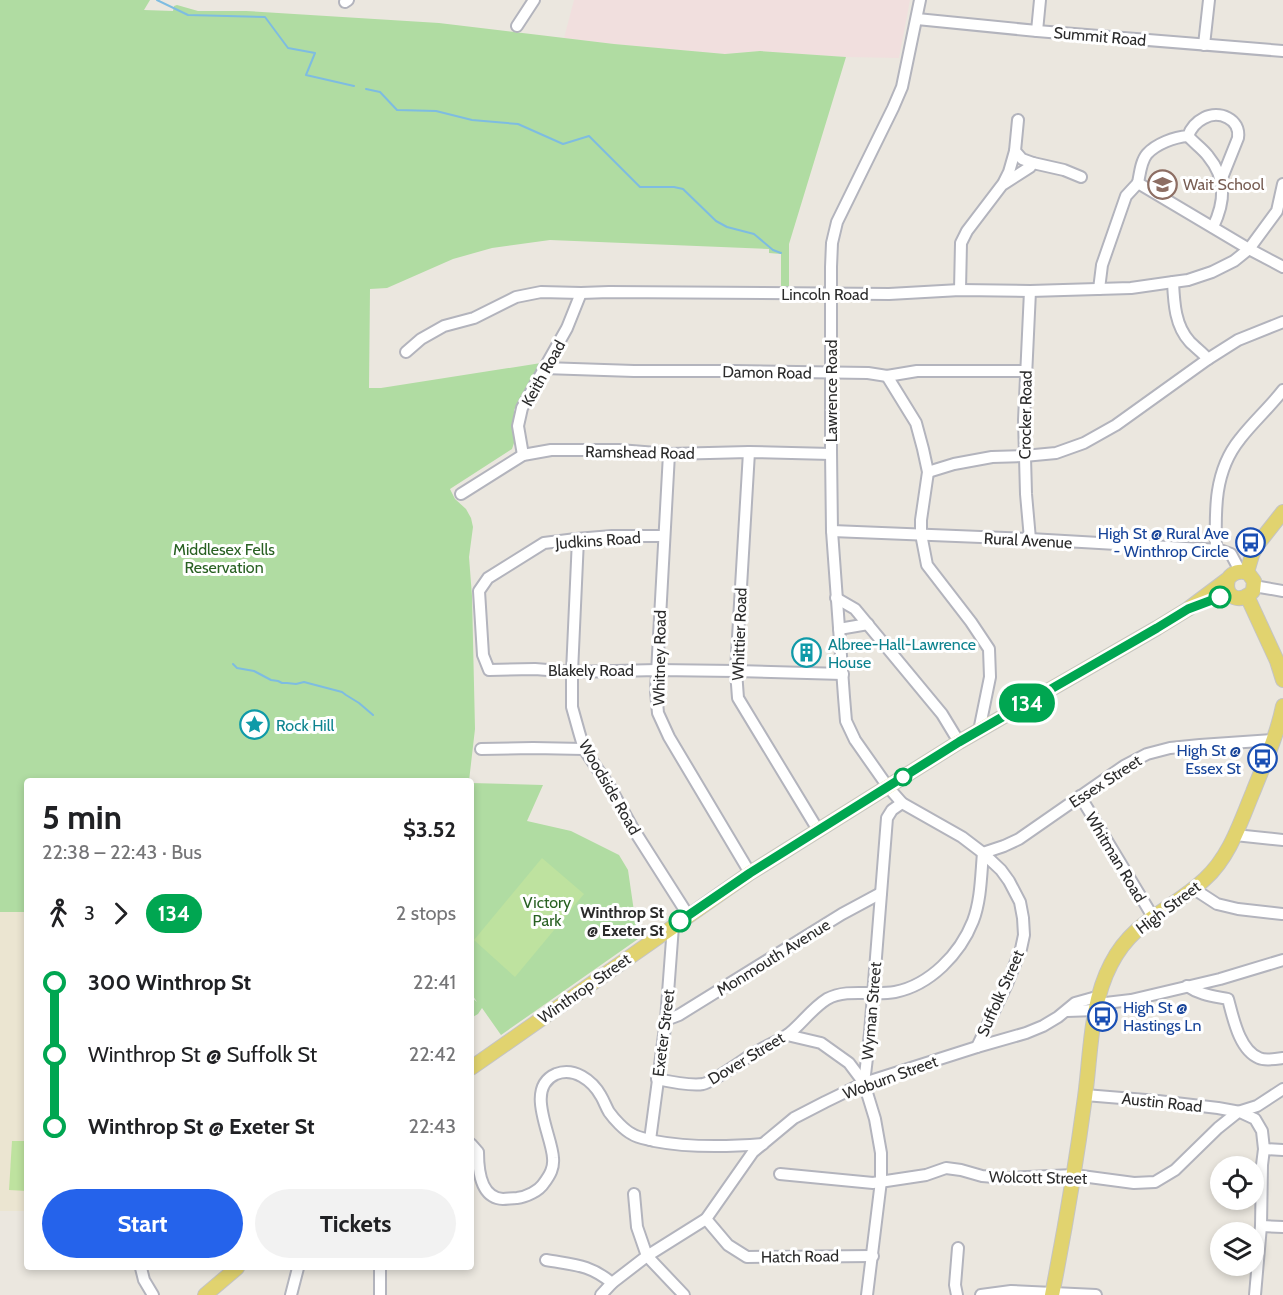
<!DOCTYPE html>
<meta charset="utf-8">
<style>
:root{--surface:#fff;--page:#f2f2f2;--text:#202124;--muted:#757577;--accent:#2563eb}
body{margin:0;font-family:Cabin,sans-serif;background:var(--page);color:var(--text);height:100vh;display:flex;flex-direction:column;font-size:22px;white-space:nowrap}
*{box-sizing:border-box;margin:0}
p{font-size:20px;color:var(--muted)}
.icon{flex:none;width:33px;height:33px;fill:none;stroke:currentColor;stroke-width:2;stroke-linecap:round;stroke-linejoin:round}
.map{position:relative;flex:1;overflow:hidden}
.drawer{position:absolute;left:24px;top:778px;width:450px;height:492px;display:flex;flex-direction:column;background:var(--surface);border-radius:6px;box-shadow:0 3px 9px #0003}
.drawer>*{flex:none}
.badge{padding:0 12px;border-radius:20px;font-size:21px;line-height:39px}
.controls{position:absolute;left:1210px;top:1156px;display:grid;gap:12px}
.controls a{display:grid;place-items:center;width:54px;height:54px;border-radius:50%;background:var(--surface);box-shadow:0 3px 9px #0003;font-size:30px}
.map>.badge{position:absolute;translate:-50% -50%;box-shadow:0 0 0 3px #fff}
.legs{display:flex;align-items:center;gap:9px;height:66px;padding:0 18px;font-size:20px}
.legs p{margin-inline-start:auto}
.overview{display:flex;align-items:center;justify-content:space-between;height:102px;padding:0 18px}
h1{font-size:33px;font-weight:700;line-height:45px}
.primary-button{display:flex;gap:12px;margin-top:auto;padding:12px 18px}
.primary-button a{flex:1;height:69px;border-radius:36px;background:var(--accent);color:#fff;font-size:24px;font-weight:700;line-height:69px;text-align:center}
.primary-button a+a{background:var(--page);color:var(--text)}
ul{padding:0 18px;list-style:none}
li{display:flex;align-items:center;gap:21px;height:72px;font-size:22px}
li i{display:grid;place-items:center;width:9px;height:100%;margin:0 8px;background:currentColor}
li i::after{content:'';width:15px;height:15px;margin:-8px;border:4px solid;border-radius:50%;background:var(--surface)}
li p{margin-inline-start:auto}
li:first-child i{background:linear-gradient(#0000 50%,currentColor 0)}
li:last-child i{background:linear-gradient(currentColor 50%,#0000 0)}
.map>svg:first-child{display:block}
</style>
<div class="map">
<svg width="1283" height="1295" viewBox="0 0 1283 1295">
<rect width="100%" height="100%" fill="#ebe7df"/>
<rect fill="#ebe5d1" x="0" y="912" width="27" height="299"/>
<path fill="#f1dfde" d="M574 0H910L899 58 846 57 760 51 725 54 614 44 564 38Z"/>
<g fill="#b0dca2">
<path d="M0 0H150L144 10 173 11 174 6 177 5 198 11H246L439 23 614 44 725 54 760 51 846 57 789 244V288H781V254L769 253V249L550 240 492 248 453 259 387 288 370 289 369 388H381L541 363 514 410V443L512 449 450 489 455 499 466 509 471 518 473 527 469 557 472 596 475 729 469 781 27 782V912H0Z"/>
<path d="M471 783 543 785 527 821 571 831 619 855 628 870 638 939 501 1035 482 1008 478 1014 471 1018V997L477 1002 471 993Z"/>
</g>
<g fill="#bee29f">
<path d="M542 858 584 894 515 977 474 940Z"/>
<path d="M12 1141H27V1191L9 1190Z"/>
</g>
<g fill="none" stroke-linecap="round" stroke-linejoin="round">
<g stroke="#7ebce1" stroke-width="2">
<path d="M157 0 188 15 265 17 288 48 315 53 306 75 354 86"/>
<path d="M366 89 380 92 397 110 436 111 472 120 518 124 563 144 589 136 640 187H674L683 189 716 221 727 227 754 234 773 250 781 253"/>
<path d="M233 664 237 668 254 671 271 680 278 681 282 683H287L296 684 304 682 342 692 346 695 359 703 373 715"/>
</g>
<defs>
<g id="minor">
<path d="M920 0 902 87 893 108 837 222 832 243 831 267V452L832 531 844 697 846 721 855 740 888 787 902 803 962 837 983 853 1001 870 1009 881 1020 902 1023 918 1024 935 1021 949 1007 984 977 1047"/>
<path d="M345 2 348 0"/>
<path d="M917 19 1037 31 1283 51"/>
<path d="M517 26 534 0"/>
<path d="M1037 31 1040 0"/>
<path d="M1204 45 1209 0"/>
<path d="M1018 120 1015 151 1022 159 1033 163"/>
<path d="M1188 136C1194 143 1203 149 1208 156 1227 179 1225 202 1213 227"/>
<path d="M1004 182 1009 172 1015 151"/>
<path d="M1138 183C1140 173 1141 161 1147 154 1156 144 1174 137 1188 136 1191 128 1196 122 1204 118 1219 110 1241 119 1238 138L1222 178"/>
<path d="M1138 183 1249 249 1283 267"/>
<path d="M1173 282C1174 303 1175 326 1190 342 1196 348 1203 353 1208 359L1238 340 1283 322"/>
<path d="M1099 289 1102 265 1126 196 1138 183"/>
<path d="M960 290 961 243 967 231 1002 185 1030 167 1033 163 1064 170 1081 177"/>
<path d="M406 352 421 339 444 326 474 318 516 297 541 292 581 293 609 292 889 294 960 290 1030 291 1131 288 1173 282 1188 280 1212 272 1234 261 1249 249 1277 211 1283 184"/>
<path d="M544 368 634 371H734L868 373 887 376 917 371H1026"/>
<path d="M887 376 916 423 923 449 928 472 921 520V534L927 565 971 622 989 649 990 677 979 731"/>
<path d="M749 452 736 671 738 698 818 830"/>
<path d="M669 454 656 691 658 713 669 737 750 873"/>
<path d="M523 455 518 426 522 408 567 328 581 293"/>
<path d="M928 472 954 464 992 457 1024 456 1056 453 1084 443 1116 425 1208 359"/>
<path d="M461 494 523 455 551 450H619L669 454 749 452 831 454"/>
<path d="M832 531 1030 539 1220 550 1231 554 1240 571"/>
<path d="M664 536H612L576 539 544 543 488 578 479 591 483 655 489 670 535 669 572 672 657 670 736 671 843 674"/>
<path d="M578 539 572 672V707L579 732 584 749 611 789 632 827 688 915"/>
<path d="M1030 539 1026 494 1024 420 1030 291"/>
<path d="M1216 549C1215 510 1214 471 1240 439 1253 422 1270 407 1283 390"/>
<path d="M1254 586 1283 591"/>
<path d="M836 598 855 609 942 714 959 742"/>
<path d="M839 629 868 624"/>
<path d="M481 749 533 748 584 749"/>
<path d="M1080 796 1153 917"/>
<path d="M1235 835 1283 840"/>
<path d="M1194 889 1217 904 1238 909 1282 914"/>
<path d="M1187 986C1200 995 1213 996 1228 999 1233 1017 1239 1050 1259 1058 1265 1061 1276 1059 1283 1058"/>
<path d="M1097 1004 1131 1000 1220 979 1283 960"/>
<path d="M1067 1011 1096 1010"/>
<path d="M666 1020 679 1015 842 914 881 893"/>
<path d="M787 1035 821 1043 849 1063 864 1083"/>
<path d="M657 1079C671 1082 690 1086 703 1084 713 1082 743 1060 754 1053 764 1047 776 1042 786 1036 801 1025 811 1009 827 999 847 988 873 996 895 992 930 985 960 954 973 921 981 900 981 875 983 853L1004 846 1019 839 1124 766 1147 754 1170 748 1200 745 1274 740"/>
<path d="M1085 1095 1158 1101 1218 1108 1240 1112 1255 1119 1262 1131 1264 1149 1262 1165 1261 1226 1255 1295"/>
<path d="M650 1140 666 1020 673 926"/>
<path d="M471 1144 478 1152C478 1169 480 1198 503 1199 507 1199 512 1198 517 1198 526 1197 539 1191 544 1183 550 1175 554 1168 553 1158 552 1135 524 1088 556 1074 574 1067 592 1080 601 1096 604 1101 606 1107 609 1112 614 1119 624 1130 632 1134 638 1138 647 1139 654 1141 690 1148 726 1147 763 1144"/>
<path d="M1264 1149 1283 1150"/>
<path d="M780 1174 873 1183 926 1175 946 1168 961 1170 982 1176 1007 1178 1074 1175 1134 1183 1155 1182 1175 1170 1218 1128 1238 1112 1257 1106 1283 1089"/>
<path d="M634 1194 637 1227 647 1256 684 1295"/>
<path d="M706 1219 728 1245 747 1257 873 1256"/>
<path d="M1261 1226 1283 1227"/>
<path d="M546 1260C574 1265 589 1264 612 1283"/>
<path d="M141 1268 144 1280 153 1295"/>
<path d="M380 1268V1295"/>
<path d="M291 1295 298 1268"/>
<path d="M601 1295 612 1283 647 1256 706 1219 753 1152 794 1118 825 1102 864 1083 977 1047 1026 1033 1043 1026 1058 1017 1075 1003 1100 996"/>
<path d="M867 1295 881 1181V1153L875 1119 864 1083 870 1033 887 818 892 810 902 803"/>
<path d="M957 1295 955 1285 958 1248"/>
<path d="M981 1295 1011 1291 1096 1295"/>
</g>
<g id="major">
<path d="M1247 572 1252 555 1257 545 1283 512"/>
<path d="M1247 596 1277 661 1283 680"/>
<path d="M471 1068 750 873 959 742 1157 628 1188 609 1228 579C1233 572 1240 570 1248 573L1254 581 1253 591C1242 604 1223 599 1228 579"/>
<path d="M205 1295 237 1268"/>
<path d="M1052 1295C1065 1229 1076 1164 1085 1097 1091 1053 1090 1004 1111 964 1133 920 1172 910 1205 879 1230 856 1240 823 1253 792 1264 764 1277 736 1283 706"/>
</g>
</defs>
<use href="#minor" stroke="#b3b4bd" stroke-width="14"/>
<use href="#major" stroke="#c4c4c4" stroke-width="16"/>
<use href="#minor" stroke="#fff" stroke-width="10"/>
<use href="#major" stroke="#e1d36f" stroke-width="14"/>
</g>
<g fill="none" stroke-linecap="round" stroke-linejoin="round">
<defs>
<path id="line-1" d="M680 921 750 873 959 742 1157 628 1188 609 1220 597"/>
</defs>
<use href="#line-1" stroke="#fff" stroke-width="14"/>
<use href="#line-1" stroke="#00a651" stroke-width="9"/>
</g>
<defs>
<symbol id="school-ring" viewBox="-11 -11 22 22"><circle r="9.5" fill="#fff" stroke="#8d6e63" stroke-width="1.5"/><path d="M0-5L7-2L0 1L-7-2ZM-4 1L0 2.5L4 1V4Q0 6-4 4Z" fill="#8d6e63"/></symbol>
<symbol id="bus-ring" viewBox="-11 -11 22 22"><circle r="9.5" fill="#fff" stroke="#1a4fb4" stroke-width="1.5"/><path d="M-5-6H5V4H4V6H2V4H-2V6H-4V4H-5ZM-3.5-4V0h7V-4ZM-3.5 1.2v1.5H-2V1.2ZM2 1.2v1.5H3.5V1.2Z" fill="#1a4fb4"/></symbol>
<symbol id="building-ring" viewBox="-11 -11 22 22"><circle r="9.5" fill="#fff" stroke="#0f9aa8" stroke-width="1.5"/><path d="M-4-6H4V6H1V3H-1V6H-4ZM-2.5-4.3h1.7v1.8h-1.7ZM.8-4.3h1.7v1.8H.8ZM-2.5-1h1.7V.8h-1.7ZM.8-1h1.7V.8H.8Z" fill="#0f9aa8"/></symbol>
<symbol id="sight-ring" viewBox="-11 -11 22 22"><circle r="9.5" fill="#fff" stroke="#0f9aa8" stroke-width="1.5"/><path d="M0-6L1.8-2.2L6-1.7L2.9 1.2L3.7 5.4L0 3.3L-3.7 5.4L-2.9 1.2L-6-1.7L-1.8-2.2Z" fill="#0f9aa8"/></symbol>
</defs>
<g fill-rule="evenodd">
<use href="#school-ring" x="1146" y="168" width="33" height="33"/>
<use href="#bus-ring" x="1234" y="526" width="33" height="33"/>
<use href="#building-ring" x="790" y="636" width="33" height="33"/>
<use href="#sight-ring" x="238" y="708" width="33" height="33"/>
<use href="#bus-ring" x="1246" y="742" width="33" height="33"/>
<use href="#bus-ring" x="1086" y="1000" width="33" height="33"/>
</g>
<g fill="#fff" stroke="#00a651" stroke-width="3">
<circle cx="1220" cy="597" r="10"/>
<circle cx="903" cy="777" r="8"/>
<circle cx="680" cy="921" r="10"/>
</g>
<g text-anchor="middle" stroke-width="6" stroke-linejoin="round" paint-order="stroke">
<g font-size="16" fill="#2b2b2b" stroke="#fff">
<text transform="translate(1100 36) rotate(5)" y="6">Summit Road</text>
<text x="825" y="300">Lincoln Road</text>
<text transform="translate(767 372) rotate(1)" y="6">Damon Road</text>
<text transform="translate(543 373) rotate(-61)" y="6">Keith Road</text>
<text transform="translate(831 391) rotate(-90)" y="6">Lawrence Road</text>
<text transform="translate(1025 415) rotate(-89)" y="6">Crocker Road</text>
<text transform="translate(640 452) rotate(1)" y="6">Ramshead Road</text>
<text transform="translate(598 540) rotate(-4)" y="6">Judkins Road</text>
<text transform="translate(1028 540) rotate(3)" y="6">Rural Avenue</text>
<text transform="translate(739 634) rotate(-88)" y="6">Whittier Road</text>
<text transform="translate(659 658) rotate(-89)" y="6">Whitney Road</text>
<text x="591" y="676">Blakely Road</text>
<text transform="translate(1105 781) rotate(-33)" y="6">Essex Street</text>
<text transform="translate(610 787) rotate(60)" y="6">Woodside Road</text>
<text transform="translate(1116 857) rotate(59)" y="6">Whitman Road</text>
<text transform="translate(1168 907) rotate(-37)" y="6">High Street</text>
<text transform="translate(773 957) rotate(-32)" y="6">Monmouth Avenue</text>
<text transform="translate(584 988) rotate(-35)" y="6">Winthrop Street</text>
<text transform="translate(1000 993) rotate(-66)" y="6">Suffolk Street</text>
<text transform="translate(871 1011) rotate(-85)" y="6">Wyman Street</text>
<text transform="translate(663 1033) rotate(-83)" y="6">Exeter Street</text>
<text transform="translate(746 1058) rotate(-31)" y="6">Dover Street</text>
<text transform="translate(890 1077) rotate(-20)" y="6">Woburn Street</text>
<text transform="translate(1162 1102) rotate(6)" y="6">Austin Road</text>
<text transform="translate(1038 1177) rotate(1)" y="6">Wolcott Street</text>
<text transform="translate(800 1256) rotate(-1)" y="6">Hatch Road</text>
</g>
<g font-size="16" fill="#785e54" stroke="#fff" text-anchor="start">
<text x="1183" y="190">Wait School</text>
</g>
<g font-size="16" fill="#164399" stroke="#fff" text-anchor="end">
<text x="1229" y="539">High St @ Rural Ave<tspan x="1229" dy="18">- Winthrop Circle</tspan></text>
<text x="1241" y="756">High St @<tspan x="1241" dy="18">Essex St</tspan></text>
<text x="1123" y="1013" text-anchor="start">High St @<tspan x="1123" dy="18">Hastings Ln</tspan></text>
</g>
<g font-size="16" fill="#296123" stroke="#fff">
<text x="224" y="555">Middlesex Fells<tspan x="224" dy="18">Reservation</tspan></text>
<text x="547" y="908">Victory<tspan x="547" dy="18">Park</tspan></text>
</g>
<g font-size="16" fill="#0d838f" stroke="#fff" text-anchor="start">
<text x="828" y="650">Albree-Hall-Lawrence<tspan x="828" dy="18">House</tspan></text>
<text x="276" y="731">Rock Hill</text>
</g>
<g font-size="16" font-weight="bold" fill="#2b2b2b" stroke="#fff" text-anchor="end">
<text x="664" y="918">Winthrop St<tspan x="664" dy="18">@ Exeter St</tspan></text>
</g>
</g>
</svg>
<div class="controls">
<a><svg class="icon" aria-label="locate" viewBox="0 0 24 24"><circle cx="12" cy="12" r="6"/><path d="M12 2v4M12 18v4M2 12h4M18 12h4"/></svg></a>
<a><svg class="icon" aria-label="layers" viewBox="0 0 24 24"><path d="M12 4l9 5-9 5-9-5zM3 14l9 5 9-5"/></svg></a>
</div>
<b class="badge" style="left:1027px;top:703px;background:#00a651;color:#fff">134</b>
<section class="drawer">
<div class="overview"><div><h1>5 min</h1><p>22:38 – 22:43 · Bus</p></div><b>$3.52</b></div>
<div class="legs"><svg class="icon" aria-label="walk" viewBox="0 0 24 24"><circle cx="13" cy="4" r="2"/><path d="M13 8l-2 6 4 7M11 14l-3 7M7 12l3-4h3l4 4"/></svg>3<svg class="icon" aria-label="forward" viewBox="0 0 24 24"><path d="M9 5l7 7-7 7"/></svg><b class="badge" style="background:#00a651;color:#fff">134</b><p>2 stops</p></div>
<ul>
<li><i style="color:#00a651"></i><b>300 Winthrop St</b><p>22:41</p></li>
<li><i style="color:#00a651"></i><span>Winthrop St @ Suffolk St</span><p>22:42</p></li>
<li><i style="color:#00a651"></i><b>Winthrop St @ Exeter St</b><p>22:43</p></li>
</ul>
<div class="primary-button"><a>Start</a><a>Tickets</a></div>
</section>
</div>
